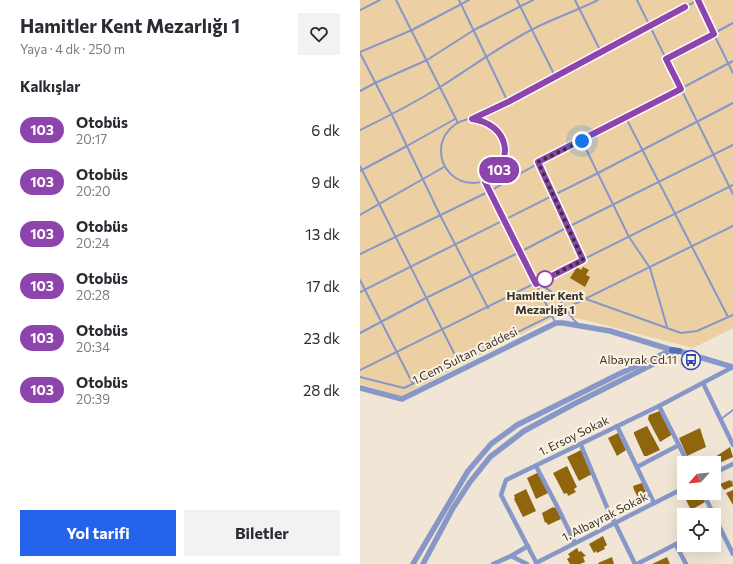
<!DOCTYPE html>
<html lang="tr">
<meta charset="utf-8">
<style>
:root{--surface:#fff;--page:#f2f2f3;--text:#2b2b33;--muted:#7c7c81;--accent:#2563eb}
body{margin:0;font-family:Commissioner,sans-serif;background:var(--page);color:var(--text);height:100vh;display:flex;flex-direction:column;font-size:15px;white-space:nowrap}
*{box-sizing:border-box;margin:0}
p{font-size:13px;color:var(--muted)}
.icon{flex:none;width:22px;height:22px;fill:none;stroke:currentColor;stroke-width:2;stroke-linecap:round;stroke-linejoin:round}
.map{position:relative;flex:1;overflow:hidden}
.panel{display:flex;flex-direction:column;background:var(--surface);width:360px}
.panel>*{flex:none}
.badge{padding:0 8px;border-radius:13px;font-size:14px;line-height:26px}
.needle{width:26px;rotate:243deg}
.buttons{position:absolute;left:317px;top:456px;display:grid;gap:8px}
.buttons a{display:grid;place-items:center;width:44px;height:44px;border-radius:0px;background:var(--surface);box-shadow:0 4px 16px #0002;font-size:20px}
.you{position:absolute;width:20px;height:20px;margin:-10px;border:3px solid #fff;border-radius:50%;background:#1a73e8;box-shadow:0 0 0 6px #1a73e833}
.map>.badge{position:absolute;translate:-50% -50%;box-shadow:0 0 0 2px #fff}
h2{padding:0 20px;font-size:15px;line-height:36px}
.round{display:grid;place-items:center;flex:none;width:42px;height:42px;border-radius:0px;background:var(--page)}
.overview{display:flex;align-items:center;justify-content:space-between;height:68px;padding:0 20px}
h1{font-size:19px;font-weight:700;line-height:30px}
.button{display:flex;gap:8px;margin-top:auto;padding:8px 20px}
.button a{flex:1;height:46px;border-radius:0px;background:var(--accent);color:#fff;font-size:16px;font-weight:700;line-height:46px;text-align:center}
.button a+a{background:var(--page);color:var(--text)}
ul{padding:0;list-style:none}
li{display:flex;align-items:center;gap:12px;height:52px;padding:0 20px}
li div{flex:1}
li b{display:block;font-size:15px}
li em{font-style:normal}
li .badge{min-width:44px;font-weight:700;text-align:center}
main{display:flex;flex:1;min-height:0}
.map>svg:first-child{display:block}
</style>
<main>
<section class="panel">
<div class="overview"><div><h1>Hamitler Kent Mezarlığı 1</h1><p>Yaya · 4 dk · 250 m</p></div><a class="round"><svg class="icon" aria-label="heart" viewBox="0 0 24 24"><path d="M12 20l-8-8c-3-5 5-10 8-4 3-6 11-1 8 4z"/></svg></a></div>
<h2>Kalkışlar</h2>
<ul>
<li><span class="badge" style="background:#8e44ad;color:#fff">103</span><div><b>Otobüs</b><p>20:17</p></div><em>6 dk</em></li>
<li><span class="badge" style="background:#8e44ad;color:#fff">103</span><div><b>Otobüs</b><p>20:20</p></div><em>9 dk</em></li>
<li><span class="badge" style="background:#8e44ad;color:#fff">103</span><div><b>Otobüs</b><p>20:24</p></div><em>13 dk</em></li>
<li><span class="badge" style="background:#8e44ad;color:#fff">103</span><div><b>Otobüs</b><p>20:28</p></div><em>17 dk</em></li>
<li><span class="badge" style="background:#8e44ad;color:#fff">103</span><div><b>Otobüs</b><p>20:34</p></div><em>23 dk</em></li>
<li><span class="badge" style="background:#8e44ad;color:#fff">103</span><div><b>Otobüs</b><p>20:39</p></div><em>28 dk</em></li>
</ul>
<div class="button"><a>Yol tarifi</a><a>Biletler</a></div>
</section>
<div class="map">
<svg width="373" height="564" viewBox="0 0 373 564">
<rect width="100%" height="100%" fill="#f1e6d6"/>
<path fill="#ecd0a4" d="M0 0H373V328L333 348 201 314 41 396 0 384Z"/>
<g fill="#8f650e">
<path d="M217 267 221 270 223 267 229 270 226 275 230 277 225 287 210 278Z"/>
<path d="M302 410 313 434 300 442 288 419 289 415Z"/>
<path d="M287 426 300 450 287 456H284L274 434V432Z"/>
<path d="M340 428 346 447 327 456 319 438Z"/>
<path d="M258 433 266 450 257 456 248 438Z"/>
<path d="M370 447 373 457 357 464 355 457Z"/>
<path d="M221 450 232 474 219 481 207 457Z"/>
<path d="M207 466 217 487 214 489 216 492 208 496 207 493 204 494 193 473Z"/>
<path d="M179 472 188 493 176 499 167 478Z"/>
<path d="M370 480 371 482 372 480 373 486 364 490 360 484Z"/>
<path d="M282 483 289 500 281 503 274 490 273 486Z"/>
<path d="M166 489 176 511 163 517 154 499 155 498 154 495Z"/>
<path d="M373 490V505L366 493Z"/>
<path d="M333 493H340L345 502 331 510 325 498Z"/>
<path d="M197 506 203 518 188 525 186 522 185 523 182 513 193 507 194 508Z"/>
<path d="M346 508 350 515H334Z"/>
<path d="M243 536 247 545 244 547 245 549 237 553 236 551 234 553 229 544Z"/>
<path d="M217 548 219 552 221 551 226 556 223 557 225 562 220 564H210L207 559 210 557 208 554Z"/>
<path d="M252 557 254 564H239L238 563Z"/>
<path d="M307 557 310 564H292Z"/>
</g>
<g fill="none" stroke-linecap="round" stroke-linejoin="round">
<g stroke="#8697c8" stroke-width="2">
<path d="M36 0 98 123"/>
<path d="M99 0 148 102"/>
<path d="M157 0 195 76"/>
<path d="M215 0 241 52"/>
<path d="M277 0 373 194"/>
<path d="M337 0 373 73"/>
<path d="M0 10 20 0"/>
<path d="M0 52 52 30 109 0"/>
<path d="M0 53 32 115 80 215 128 308"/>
<path d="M306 59 373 23"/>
<path d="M0 91 15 83 67 60 114 30 173 0"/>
<path d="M266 118 368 317"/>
<circle cx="113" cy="151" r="32"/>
<path d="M112 119 148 102 338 0"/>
<path d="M0 130C27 117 54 103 80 87 110 68 139 47 171 30 192 19 216 11 238 0"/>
<path d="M222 141 269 237 290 268 307 327"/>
<path d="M179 163 223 261"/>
<path d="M0 166 98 361"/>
<path d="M0 171 47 146 95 119"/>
<path d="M125 181 195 322"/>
<path d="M0 215 84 167"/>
<path d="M0 254 130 191 179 163 222 141 373 61"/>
<path d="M0 280 53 384"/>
<path d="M177 284C187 287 196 295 202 303 208 310 210 317 217 323"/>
<path d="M0 292 238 173 373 103"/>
<path d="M226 299 321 333 337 331 373 315"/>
<path d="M0 333 66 298 160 252 208 227 373 145"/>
<path d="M0 370 373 185"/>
<path d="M0 377 44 388 373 226"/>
<path d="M361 419 373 410"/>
</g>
<g stroke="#8697c8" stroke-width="4.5">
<path d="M343 383 373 445"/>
<path d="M299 406 328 463"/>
<path d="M257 426 294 503"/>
<path d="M221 445 246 505 255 523 275 564"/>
<path d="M176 466 197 506 215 543"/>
<path d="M277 467 319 445"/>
<path d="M354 473 373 464"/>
<path d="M343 493 354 515"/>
<path d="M354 516 373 554"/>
<path d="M316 545 326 564"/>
<path d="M151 556 168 546"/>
<path d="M176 563 324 488"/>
<path d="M133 564 151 556 167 564"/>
<path d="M177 564 141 495 146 480 299 406 373 367"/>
<path d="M277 564 324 540"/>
</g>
<g stroke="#8697c8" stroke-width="5.5">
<path d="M0 388 42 399 196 323H203L250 331 312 350"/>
<path d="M53 564 108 471 131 444 157 425 259 374 312 350"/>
<path d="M63 564 93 508 110 482 130 457 164 431 214 404 319 351 373 367"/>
</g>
<path stroke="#586fb6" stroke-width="6" d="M312 350 319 351"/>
</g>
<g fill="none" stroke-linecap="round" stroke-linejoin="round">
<defs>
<path id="line" d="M325 7 148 102 112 119C149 124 157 162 125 182L176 284 223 260 178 162 321 89 306 59 354 34 338 0"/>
</defs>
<use href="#line" stroke="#fff" stroke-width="9"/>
<use href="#line" stroke="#8e44ad" stroke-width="6"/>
<path stroke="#37332d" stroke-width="4" stroke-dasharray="0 7.2" d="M185 279 223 260 178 162 222 141"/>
</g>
<defs>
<symbol id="bus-ring" viewBox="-11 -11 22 22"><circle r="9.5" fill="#fef3e3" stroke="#3149ba" stroke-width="1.5"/><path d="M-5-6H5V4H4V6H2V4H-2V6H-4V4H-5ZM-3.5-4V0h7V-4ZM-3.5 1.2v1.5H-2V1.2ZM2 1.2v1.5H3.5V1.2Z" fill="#3149ba"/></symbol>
</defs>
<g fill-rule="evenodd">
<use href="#bus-ring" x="320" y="349" width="22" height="22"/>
</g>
<circle fill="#fff" stroke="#8e44ad" stroke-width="2" cx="185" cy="279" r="8"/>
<g text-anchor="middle" stroke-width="4" stroke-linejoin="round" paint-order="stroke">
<g font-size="12" font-weight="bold" fill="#37332d" stroke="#fef3e3">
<text x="185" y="300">Hamitler Kent<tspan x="185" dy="14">Mezarlığı 1</tspan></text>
</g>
<g font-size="12" fill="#37332d" stroke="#fef3e3">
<text transform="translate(105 356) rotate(-26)" y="4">1.Cem Sultan Caddesi</text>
<text transform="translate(214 436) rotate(-26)" y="4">1. Ersoy Sokak</text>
<text transform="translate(245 517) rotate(-27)" y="4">1. Albayrak Sokak</text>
</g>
<g font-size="12" fill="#37332d" stroke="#fef3e3" text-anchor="end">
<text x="317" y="364">Albayrak Cd.11</text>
</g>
</g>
</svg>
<div class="buttons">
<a><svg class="needle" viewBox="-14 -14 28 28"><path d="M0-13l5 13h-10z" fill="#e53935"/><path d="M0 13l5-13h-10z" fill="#7c7c81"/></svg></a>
<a><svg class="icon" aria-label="locate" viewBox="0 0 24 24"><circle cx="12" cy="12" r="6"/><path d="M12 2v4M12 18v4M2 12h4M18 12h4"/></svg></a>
</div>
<div class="you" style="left:222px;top:141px"></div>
<b class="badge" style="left:139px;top:170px;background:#8e44ad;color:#fff">103</b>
</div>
</main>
